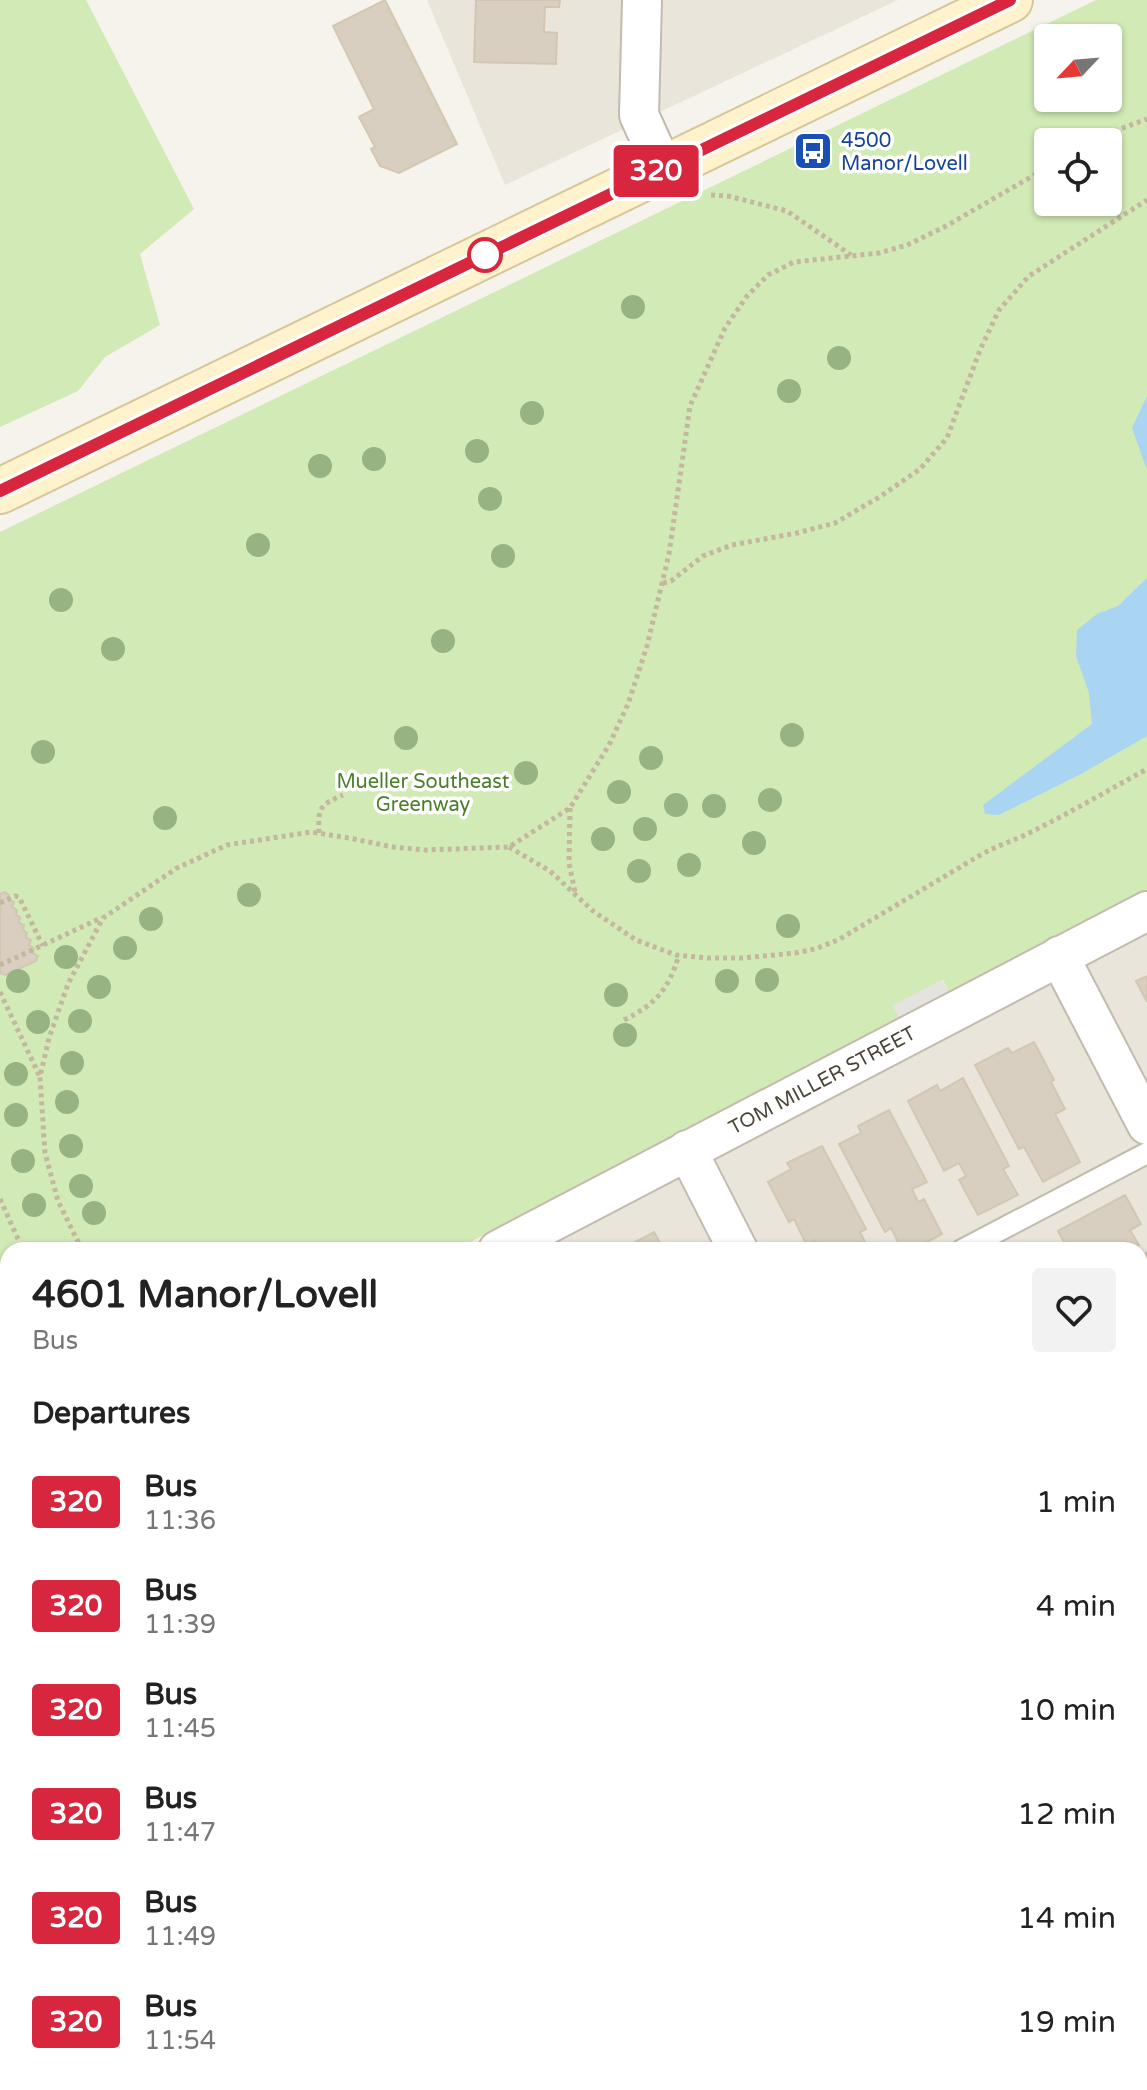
<!DOCTYPE html>
<style>
:root{--surface:#fff;--page:#f2f2f2;--text:#222;--muted:#767676}
body{margin:0;font-family:"Varela Round",sans-serif;background:var(--page);color:var(--text);height:100vh;display:flex;flex-direction:column;font-size:30px;white-space:nowrap}
*{box-sizing:border-box;margin:0}
p{font-size:26px;color:var(--muted)}
.icon{flex:none;width:44px;height:44px;fill:none;stroke:currentColor;stroke-width:2;stroke-linecap:round;stroke-linejoin:round}
.map{position:relative;flex:1;overflow:hidden}
.side{position:absolute;left:0px;top:1242px;width:1148px;height:848px;display:flex;flex-direction:column;background:var(--surface);border-radius:24px 24px 0 0;box-shadow:0 2px 6px #0004}
.side>*{flex:none}
.badge{padding:0 16px;border-radius:6px;font-size:28px;line-height:52px}
.needle{width:52px;rotate:244deg}
.tools{position:absolute;left:1034px;top:24px;display:grid;gap:16px}
.tools a{display:grid;place-items:center;width:88px;height:88px;border-radius:8px;background:var(--surface);box-shadow:0 2px 6px #0004;font-size:40px}
.map>.badge{position:absolute;translate:-50% -50%;box-shadow:0 0 0 4px #fff}
h2{padding:0 32px;font-size:30px;line-height:72px}
.round{display:grid;place-items:center;flex:none;width:84px;height:84px;border-radius:8px;background:var(--page)}
.headline{display:flex;align-items:center;justify-content:space-between;height:136px;padding:0 32px}
h1{font-size:38px;font-weight:800;line-height:60px}
ul{padding:0;list-style:none}
li{display:flex;align-items:center;gap:24px;height:104px;padding:0 32px}
li div{flex:1}
li b{display:block;font-size:30px}
li em{font-style:normal}
li .badge{min-width:88px;font-weight:700;text-align:center}
.map>svg:first-child{display:block}
</style>
<div class="map">
<svg width="1147" height="2090" viewBox="0 0 1147 2090">
<rect width="100%" height="100%" fill="#f6f3ec"/>
<g fill="#eae5da">
<path d="M427 0H898L505 185Z"/>
<path d="M1147 913V2090H230L226 2082H1140V1250H505Z"/>
<path d="M8 1510V1655L0 1640V1514Z"/>
</g>
<g fill="#d2eab5" fill-rule="evenodd">
<path d="M0 0H86L194 209 140 254 160 325 105 357 78 391 0 427Z"/>
<path d="M1096 0H1147V889L949 993 943 980 893 1006 900 1019 455 1250H8V1484L0 1489V532ZM1048 38H1108V98H1048ZM1048 142H1108V202H1048Z"/>
<path d="M0 1767 8 1784V2082H152L156 2090H0Z"/>
</g>
<g fill="#e5e3e0">
<path d="M942 980 949 993 899 1019 893 1005Z"/>
<path d="M8 1258V1309L0 1313V1261Z"/>
</g>
<g fill="#a9d4f2">
<path d="M1147 396V470L1132 428Z"/>
<path d="M1147 578V736L1081 774 999 815 985 814 983 805 1092 724 1089 693 1076 656 1077 630 1097 614 1118 606Z"/>
</g>
<g fill="#d8cfc1" stroke="#d3c7b4" stroke-width="2">
<path d="M385 0 457 144 399 173 380 166 371 149 375 147 359 117 374 109 333 26Z"/>
<path d="M476 0H560L559 7H545L544 32 557 33 556 64 474 62Z"/>
<path d="M5 892 9 895V900L14 902 12 907 17 910 16 915 20 917 19 923 24 925 23 930 27 933 26 938 31 940 29 945 34 948 33 953 38 956 36 961 5 975 0 973V894Z"/>
<path d="M1147 976V1002L1136 981Z"/>
<path d="M1034 1042 1054 1080 1051 1082 1065 1109 1055 1114 1080 1162 1043 1182 1024 1147 1019 1149 975 1065 1008 1048 1012 1053Z"/>
<path d="M963 1078 1009 1166 1003 1169 1018 1195 978 1215 959 1180 966 1176 959 1163 944 1171 908 1101 937 1085 940 1091Z"/>
<path d="M889 1110 927 1182 912 1189 918 1202 924 1199 942 1234 912 1250H902L891 1228 885 1232 839 1144 861 1133 858 1126Z"/>
<path d="M822 1146 866 1229 860 1232 869 1250H820L815 1240 806 1244 794 1219 789 1222 768 1182 791 1169 787 1163Z"/>
<path d="M1125 1195 1141 1224 1130 1230 1139 1245 1129 1250H1068L1058 1231Z"/>
<path d="M654 1232 664 1250H625L624 1248Z"/>
<path d="M1146 1253 1147 1309 1140 1312V1256Z"/>
<path d="M1140 1345 1147 1359V1398L1140 1402Z"/>
<path d="M1147 1655V1698L1141 1701 1140 1658Z"/>
<path d="M1147 1775V1858L1146 1859 1140 1846V1779Z"/>
<path d="M270 2082H328L313 2090H274Z"/>
<path d="M328 2082H363L367 2090H313Z"/>
<path d="M506 2082H543L547 2090H510Z"/>
<path d="M551 2082H590L594 2090H556Z"/>
<path d="M590 2082H621L623 2086 633 2082 638 2090H594Z"/>
<path d="M974 2082H1014L1015 2085 1006 2090H978Z"/>
<path d="M1036 2082H1102L1088 2090H1040Z"/>
<path d="M1102 2082H1117L1121 2090H1088Z"/>
</g>
<g fill="none" stroke-linecap="round" stroke-linejoin="round">
<defs>
<g id="lane">
<path d="M962 1250 1147 1153"/>
<path d="M1140 1569 1147 1582"/>
<path d="M1140 1748 1147 1744"/>
<path d="M946 2082 950 2090"/>
<path d="M432 2090 447 2082"/>
</g>
<g id="street">
<path d="M642 0 639 115 663 168"/>
<path d="M1059 956 1147 1125"/>
<path d="M687 1150 738 1250"/>
<path d="M498 1250 1147 911"/>
<path d="M0 1512 8 1508"/>
<path d="M1140 1916 1147 1913"/>
<path d="M1140 2017 1147 2031"/>
<path d="M689 2082 693 2090"/>
<path d="M810 2090 826 2082"/>
</g>
<g id="secondary">
<path d="M0 491 1010 0"/>
<path d="M0 1651 8 1667"/>
<path d="M216 2082 220 2090"/>
</g>
</defs>
<use href="#lane" stroke="#c2bbae" stroke-width="24"/>
<use href="#street" stroke="#c2bbae" stroke-width="42"/>
<use href="#secondary" stroke="#d6c79b" stroke-width="48"/>
<g stroke="#c4b79f" stroke-width="5" stroke-dasharray="4 4" stroke-linecap="butt">
<path d="M1093 142 1112 132 1147 119"/>
<path d="M711 195 728 196 787 211 851 255"/>
<path d="M663 583 671 581 703 556 732 545 797 533 835 523 881 496 920 469 947 438 980 350 999 310 1029 276 1147 200"/>
<path d="M570 808 569 863 575 892"/>
<path d="M319 833C318 808 319 805 343 795"/>
<path d="M509 847 550 871 593 911 636 940 676 955 708 958H743L795 953 815 949 838 940 982 854C997 846 1012 841 1027 834 1068 814 1107 791 1147 769"/>
<path d="M0 903 15 896 19 897 43 946"/>
<path d="M0 965 101 918"/>
<path d="M0 992 40 1077"/>
<path d="M624 1020C656 1004 668 990 679 955"/>
<path d="M0 1199 23 1250"/>
<path d="M82 1250 58 1201 45 1153 40 1077 49 1038 68 984 103 918 177 868 227 845 311 832 349 838 393 847 425 850 509 847 570 808 609 745 628 704 647 646 669 554 690 406 725 328 747 296 768 275 794 262 879 253 907 245 948 225 1048 167"/>
<path d="M1140 1419 1147 1415"/>
<path d="M0 1438 8 1430"/>
<path d="M1140 1455 1147 1468"/>
<path d="M0 1744 8 1762"/>
<path d="M0 1925 8 1928"/>
<path d="M164 2082 168 2090"/>
</g>
<use href="#lane" stroke="#fff" stroke-width="20"/>
<use href="#street" stroke="#fff" stroke-width="38"/>
<use href="#secondary" stroke="#fff3cd" stroke-width="44"/>
</g>
<g fill="#97b381">
<circle cx="633" cy="307" r="12"/>
<circle cx="839" cy="358" r="12"/>
<circle cx="789" cy="391" r="12"/>
<circle cx="532" cy="413" r="12"/>
<circle cx="477" cy="451" r="12"/>
<circle cx="374" cy="459" r="12"/>
<circle cx="320" cy="466" r="12"/>
<circle cx="490" cy="499" r="12"/>
<circle cx="258" cy="545" r="12"/>
<circle cx="503" cy="556" r="12"/>
<circle cx="61" cy="600" r="12"/>
<circle cx="443" cy="641" r="12"/>
<circle cx="113" cy="649" r="12"/>
<circle cx="792" cy="735" r="12"/>
<circle cx="406" cy="738" r="12"/>
<circle cx="43" cy="752" r="12"/>
<circle cx="651" cy="758" r="12"/>
<circle cx="526" cy="773" r="12"/>
<circle cx="619" cy="792" r="12"/>
<circle cx="770" cy="800" r="12"/>
<circle cx="676" cy="805" r="12"/>
<circle cx="714" cy="806" r="12"/>
<circle cx="165" cy="818" r="12"/>
<circle cx="645" cy="829" r="12"/>
<circle cx="603" cy="839" r="12"/>
<circle cx="754" cy="843" r="12"/>
<circle cx="689" cy="865" r="12"/>
<circle cx="639" cy="871" r="12"/>
<circle cx="249" cy="895" r="12"/>
<circle cx="151" cy="919" r="12"/>
<circle cx="788" cy="926" r="12"/>
<circle cx="125" cy="948" r="12"/>
<circle cx="66" cy="957" r="12"/>
<circle cx="767" cy="980" r="12"/>
<circle cx="18" cy="981" r="12"/>
<circle cx="727" cy="981" r="12"/>
<circle cx="99" cy="987" r="12"/>
<circle cx="616" cy="995" r="12"/>
<circle cx="80" cy="1021" r="12"/>
<circle cx="38" cy="1022" r="12"/>
<circle cx="625" cy="1035" r="12"/>
<circle cx="72" cy="1063" r="12"/>
<circle cx="16" cy="1074" r="12"/>
<circle cx="67" cy="1102" r="12"/>
<circle cx="16" cy="1115" r="12"/>
<circle cx="71" cy="1146" r="12"/>
<circle cx="23" cy="1161" r="12"/>
<circle cx="81" cy="1186" r="12"/>
<circle cx="34" cy="1205" r="12"/>
<circle cx="94" cy="1213" r="12"/>
</g>
<g fill="none" stroke-linecap="round" stroke-linejoin="round">
<defs>
<path id="line" d="M0 491 1010 0"/>
</defs>
<use href="#line" stroke="#fff" stroke-width="18"/>
<use href="#line" stroke="#d7263d" stroke-width="12"/>
</g>
<defs>
<symbol id="bus-square" viewBox="-11 -11 22 22"><rect x="-9" y="-9" width="18" height="18" rx="4" fill="#1a4fb4" stroke="#fff"/><path d="M-5-6H5V4H4V6H2V4H-2V6H-4V4H-5ZM-3.5-4V0h7V-4ZM-3.5 1.2v1.5H-2V1.2ZM2 1.2v1.5H3.5V1.2Z" fill="#fff"/></symbol>
</defs>
<g fill-rule="evenodd">
<use href="#bus-square" x="791" y="129" width="44" height="44"/>
</g>
<circle fill="#fff" stroke="#d7263d" stroke-width="4" cx="485" cy="255" r="16"/>
<g text-anchor="middle" stroke-width="7" stroke-linejoin="round" paint-order="stroke">
<g font-size="20" fill="#164399" stroke="#fff" text-anchor="start">
<text x="841" y="147">4500<tspan x="841" dy="23">Manor/Lovell</tspan></text>
</g>
<g font-size="20" fill="#4a7f2a" stroke="#fff">
<text x="423" y="788">Mueller Southeast<tspan x="423" dy="23">Greenway</tspan></text>
</g>
<g font-size="20" fill="#4b4439" stroke="#fff">
<text transform="translate(822 1080) rotate(-28)" y="7">TOM MILLER STREET</text>
</g>
</g>
</svg>
<div class="tools">
<a><svg class="needle" viewBox="-14 -14 28 28"><path d="M0-13l5 13h-10z" fill="#e53935"/><path d="M0 13l5-13h-10z" fill="#767676"/></svg></a>
<a><svg class="icon" aria-label="locate" viewBox="0 0 24 24"><circle cx="12" cy="12" r="6"/><path d="M12 2v4M12 18v4M2 12h4M18 12h4"/></svg></a>
</div>
<b class="badge" style="left:656px;top:171px;background:#d7263d;color:#fff">320</b>
<section class="side">
<div class="headline"><div><h1>4601 Manor/Lovell</h1><p>Bus</p></div><a class="round"><svg class="icon" aria-label="heart" viewBox="0 0 24 24"><path d="M12 20l-8-8c-3-5 5-10 8-4 3-6 11-1 8 4z"/></svg></a></div>
<h2>Departures</h2>
<ul>
<li><span class="badge" style="background:#d7263d;color:#fff">320</span><div><b>Bus</b><p>11:36</p></div><em>1 min</em></li>
<li><span class="badge" style="background:#d7263d;color:#fff">320</span><div><b>Bus</b><p>11:39</p></div><em>4 min</em></li>
<li><span class="badge" style="background:#d7263d;color:#fff">320</span><div><b>Bus</b><p>11:45</p></div><em>10 min</em></li>
<li><span class="badge" style="background:#d7263d;color:#fff">320</span><div><b>Bus</b><p>11:47</p></div><em>12 min</em></li>
<li><span class="badge" style="background:#d7263d;color:#fff">320</span><div><b>Bus</b><p>11:49</p></div><em>14 min</em></li>
<li><span class="badge" style="background:#d7263d;color:#fff">320</span><div><b>Bus</b><p>11:54</p></div><em>19 min</em></li>
</ul>
</section>
</div>
